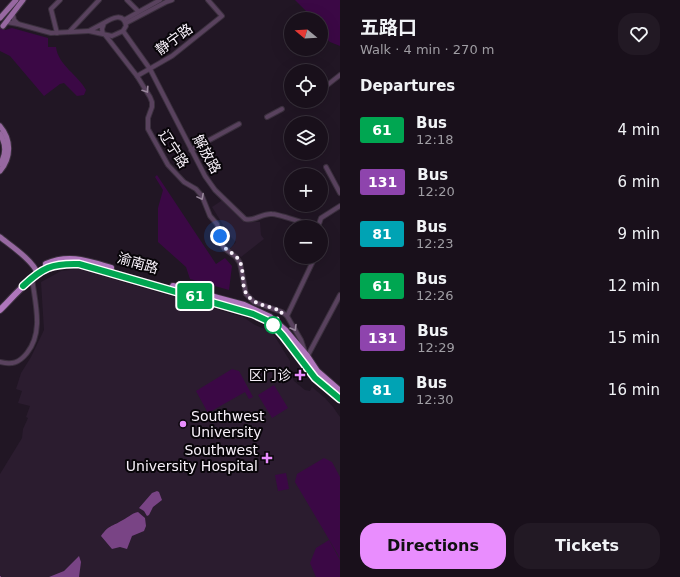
<!DOCTYPE html>
<meta charset="utf-8">
<style>
:root{--surface:#19101b;--page:#221924;--text:#f1f3f6;--muted:#9f9da3;--line:#37303a;--accent:#e98dfe}
body{margin:0;font-family:"DejaVu Sans","Noto Sans SC",sans-serif;background:var(--page);color:var(--text);height:100vh;display:flex;flex-direction:column;font-size:15px;white-space:nowrap}
*{box-sizing:border-box;margin:0}
p{font-size:13px;color:var(--muted)}
.icon{flex:none;width:22px;height:22px;fill:none;stroke:currentColor;stroke-width:2;stroke-linecap:round;stroke-linejoin:round}
.map{position:relative;flex:1;overflow:hidden}
.drawer{display:flex;flex-direction:column;background:var(--surface);width:340px}
.drawer>*{flex:none}
.badge{padding:0 8px;border-radius:3px;font-size:14px;line-height:26px}
.needle{width:26px;rotate:288deg}
.fabs{position:absolute;left:284px;top:12px;display:grid;gap:8px}
.fabs a{display:grid;place-items:center;width:44px;height:44px;border-radius:50%;background:var(--surface);box-shadow:0 4px 16px #0002,0 0 0 1px var(--line);font-size:20px}
.you{position:absolute;width:20px;height:20px;margin:-10px;border:3px solid #fff;border-radius:50%;background:#1a73e8;box-shadow:0 0 0 6px #1a73e833}
.map>.badge{position:absolute;translate:-50% -50%;box-shadow:0 0 0 2px #fff}
h2{padding:0 20px;font-size:15px;line-height:36px}
.round{display:grid;place-items:center;flex:none;width:42px;height:42px;border-radius:16px;background:var(--page)}
.head{display:flex;align-items:center;justify-content:space-between;height:68px;padding:0 20px}
h1{font-size:19px;font-weight:700;line-height:30px}
.button{display:flex;gap:8px;margin-top:auto;padding:8px 20px}
.button a{flex:1;height:46px;border-radius:16px;background:var(--accent);color:#111;font-size:16px;font-weight:700;line-height:46px;text-align:center}
.button a+a{background:var(--page);color:var(--text)}
ul{padding:0;list-style:none}
li{display:flex;align-items:center;gap:12px;height:52px;padding:0 20px}
li div{flex:1}
li b{display:block;font-size:15px}
li em{font-style:normal}
li .badge{min-width:44px;font-weight:700;text-align:center}
main{display:flex;flex:1;min-height:0}
.map>svg:first-child{display:block}
</style>
<main>
<div class="map">
<svg width="340" height="577" viewBox="0 0 340 577">
<rect width="100%" height="100%" fill="#211624"/>
<g fill="#2b1c2f">
<path d="M224 199 241 219 251 222H260L261 235 264 239 241 257 230 249 236 242 230 236 212 207Z"/>
<path d="M79 269 243 317 255 325 272 332 290 361V372L294 381 305 390 310 391 312 387 325 398 333 407 340 417V577H0V474L22 438 23 429 28 418 26 417 30 406 18 403 22 391 16 389 21 373 31 357 44 330 41 282 61 271Z"/>
</g>
<g fill="#3b0845">
<path d="M295 0H340V46L330 42 321 33V19H314Z"/>
<path d="M0 26 5 30 12 28 48 38V47H56C58 65 78 75 86 90L84 95 77 96 64 83 60 84 44 96 10 56 0 51Z"/>
<path d="M157 175 216 264 225 258 232 266 229 290 190 279 186 267 158 242V208L163 190 155 177Z"/>
<path d="M232 369 239 371 253 397 249 399 245 392 208 413 196 391Z"/>
<path d="M274 385 288 408 272 418 258 395Z"/>
<path d="M324 458 332 462 340 477V558L295 482 297 474Z"/>
<path d="M286 473 289 489 278 491 275 475Z"/>
<path d="M329 540 340 560V577H316L310 563 316 548Z"/>
</g>
<g fill="#794485">
<path d="M157 491 159 492 162 500 153 507 149 515 147 516 144 511 139 508 152 493Z"/>
<path d="M138 512 145 518 146 526 144 531 132 536 127 549 120 547 112 549 101 536C109 525 111 527 121 521 128 518 130 514 138 512Z"/>
<path d="M79 556 81 562 79 577H49L64 571Z"/>
</g>
<g fill="none" stroke-linecap="round" stroke-linejoin="round">
<path stroke="#794485" stroke-width="1" d="M0 576 1 577"/>
<defs>
<g id="minor">
<path d="M127 0 138 11"/>
<path d="M124 20 160 0"/>
<path d="M7 22 18 24 14 20 13 15"/>
<path d="M126 23 166 2 172 0"/>
<path d="M18 24 51 33 89 31"/>
<path d="M123 31 150 69 205 176 215 190 245 219C254 222 262 213 272 214 277 214 309 224 314 227"/>
<path d="M69 32 99 0"/>
<path d="M57 33 51 9 60 0"/>
<path d="M103 34 102 29 104 23C112 18 124 12 126 26L123 31 112 36 89 31 104 23"/>
<path d="M106 36 137 76 150 97 152 102V107L148 118V129L168 165 184 182 196 189 202 196 210 216 217 224 221 243 224 248 236 257 240 263 246 294 254 302 282 312 287 316 301 340 305 352"/>
<path d="M137 76 172 56 222 16 208 0"/>
<path d="M321 90 340 75"/>
<path d="M267 117 282 109"/>
<path d="M191 150 239 124"/>
<path d="M326 167 340 193"/>
<path d="M318 227 321 218 340 206"/>
<path d="M287 316 315 257"/>
<path d="M307 357 340 295"/>
<path d="M0 362C12 365 19 363 27 353 44 332 35 303 32 278"/>
</g>
<g id="major">
<path d="M0 18 16 0"/>
<path d="M3 26 23 0"/>
<path d="M0 126C11 139 12 157 0 171"/>
<path d="M0 134C6 144 6 155 0 164"/>
<path d="M0 237C10 245 34 261 37 273"/>
</g>
<g id="highway">
<path d="M46 264C69 254 87 261 111 268"/>
<path d="M173 286 244 305 270 317 285 330 307 356 317 371 340 391"/>
<path d="M0 310C24 286 45 256 84 265L233 307 253 314 268 321 274 326 283 336 315 378 340 399"/>
</g>
</defs>
<use href="#minor" stroke="#3b303e" stroke-width="6"/>
<use href="#major" stroke="#3b303e" stroke-width="7"/>
<use href="#highway" stroke="#3b303e" stroke-width="8"/>
<use href="#minor" stroke="#59425e" stroke-width="4"/>
<use href="#major" stroke="#9768a1" stroke-width="5"/>
<use href="#highway" stroke="#af76bc" stroke-width="6"/>
</g>
<defs><path id="oneway-chevron" d="M-2-3.5L2.5 0L-2 3.5" fill="none" stroke-width="1.6" stroke-linecap="round" stroke-linejoin="round"/></defs>
<g stroke="#99889c">
<use href="#oneway-chevron" transform="translate(146 90) rotate(57)"/>
<use href="#oneway-chevron" transform="translate(201 197) rotate(62)"/>
<use href="#oneway-chevron" transform="translate(294 328) rotate(59)"/>
</g>
<g fill="none" stroke-linecap="round" stroke-linejoin="round">
<defs>
<path id="line" d="M23 286C42 268 52 263 79 264L253 314 268 321 274 326 283 336 315 378 340 399"/>
</defs>
<use href="#line" stroke="#fff" stroke-width="9"/>
<use href="#line" stroke="#00a651" stroke-width="6"/>
<path stroke="#f8f1fa" stroke-width="4" stroke-dasharray="0 7.2" d="M220 236C223 254 233 249 240 262 245 272 240 289 249 297 257 306 272 306 282 312L273 325"/>
</g>
<circle fill="#fff" stroke="#00a651" stroke-width="2" cx="273" cy="325" r="8"/>
<g fill="#e98dfe" stroke="#080509" stroke-width="1.5">
<path d="M298 369h4v4h4v4h-4v4h-4v-4h-4v-4h4z"/>
<circle cx="183" cy="424" r="4"/>
<path d="M265 452h4v4h4v4h-4v4h-4v-4h-4v-4h4z"/>
</g>
<g text-anchor="middle" stroke-width="4" stroke-linejoin="round" paint-order="stroke">
<g font-size="14" fill="#f8f1fa" stroke="#080509">
<text transform="translate(174 39) rotate(-36)" y="5">静宁路</text>
<text transform="translate(174 149) rotate(57)" y="5">辽宁路</text>
<text transform="translate(207 154) rotate(61)" y="5">解放路</text>
<text transform="translate(138 263) rotate(16)" y="5">渝南路</text>
</g>
<g font-size="14" fill="#f8f1fa" stroke="#080509" text-anchor="end">
<text x="291" y="380">区门诊</text>
<text x="191" y="421" text-anchor="start">Southwest<tspan x="191" dy="16">University</tspan></text>
<text x="258" y="455">Southwest<tspan x="258" dy="16">University Hospital</tspan></text>
</g>
</g>
</svg>
<div class="fabs">
<a><svg class="needle" viewBox="-14 -14 28 28"><path d="M0-13l5 13h-10z" fill="#e53935"/><path d="M0 13l5-13h-10z" fill="#9f9da3"/></svg></a>
<a><svg class="icon" aria-label="locate" viewBox="0 0 24 24"><circle cx="12" cy="12" r="6"/><path d="M12 2v4M12 18v4M2 12h4M18 12h4"/></svg></a>
<a><svg class="icon" aria-label="layers" viewBox="0 0 24 24"><path d="M12 4l9 5-9 5-9-5zM3 14l9 5 9-5"/></svg></a>
<a>+</a>
<a>−</a>
</div>
<div class="you" style="left:220px;top:236px"></div>
<b class="badge" style="left:195px;top:296px;background:#00a651;color:#fff">61</b>
</div>
<section class="drawer">
<div class="head"><div><h1>五路口</h1><p>Walk · 4 min · 270 m</p></div><a class="round"><svg class="icon" aria-label="heart" viewBox="0 0 24 24"><path d="M12 20l-8-8c-3-5 5-10 8-4 3-6 11-1 8 4z"/></svg></a></div>
<h2>Departures</h2>
<ul>
<li><span class="badge" style="background:#00a651;color:#fff">61</span><div><b>Bus</b><p>12:18</p></div><em>4 min</em></li>
<li><span class="badge" style="background:#8e44ad;color:#fff">131</span><div><b>Bus</b><p>12:20</p></div><em>6 min</em></li>
<li><span class="badge" style="background:#00a3b4;color:#fff">81</span><div><b>Bus</b><p>12:23</p></div><em>9 min</em></li>
<li><span class="badge" style="background:#00a651;color:#fff">61</span><div><b>Bus</b><p>12:26</p></div><em>12 min</em></li>
<li><span class="badge" style="background:#8e44ad;color:#fff">131</span><div><b>Bus</b><p>12:29</p></div><em>15 min</em></li>
<li><span class="badge" style="background:#00a3b4;color:#fff">81</span><div><b>Bus</b><p>12:30</p></div><em>16 min</em></li>
</ul>
<div class="button"><a>Directions</a><a>Tickets</a></div>
</section>
</main>
